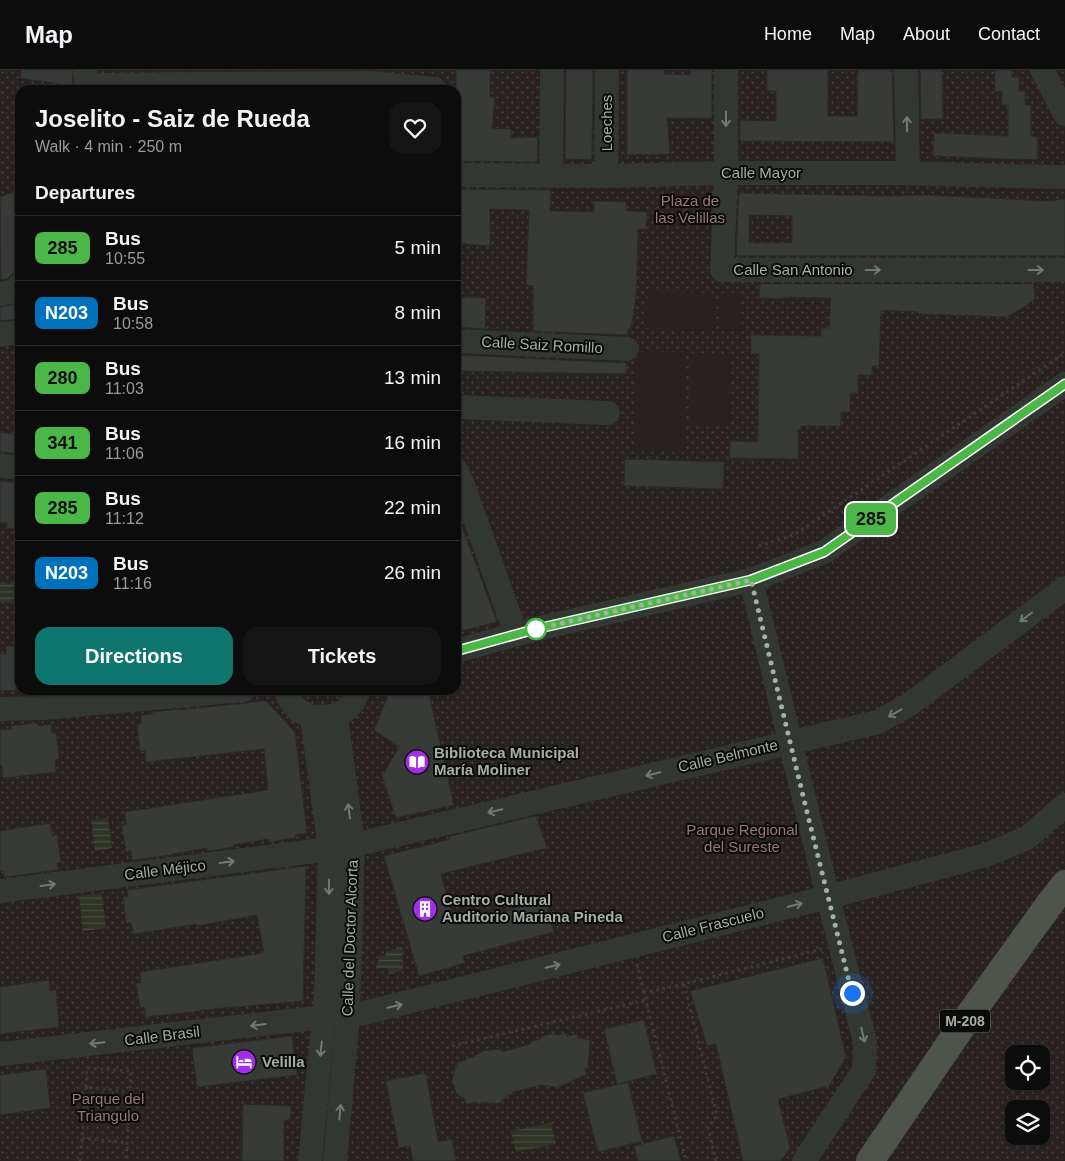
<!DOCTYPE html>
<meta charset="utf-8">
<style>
:root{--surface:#0b0c0b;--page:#141514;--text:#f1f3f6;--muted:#9a9b9d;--line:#2b2c2c;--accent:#0f766e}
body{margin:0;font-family:Helvetica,sans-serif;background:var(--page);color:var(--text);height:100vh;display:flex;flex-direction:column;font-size:19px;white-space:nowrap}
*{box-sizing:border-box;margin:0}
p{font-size:16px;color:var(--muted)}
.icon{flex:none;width:28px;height:28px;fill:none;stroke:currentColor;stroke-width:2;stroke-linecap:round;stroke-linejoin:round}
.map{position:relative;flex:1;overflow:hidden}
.details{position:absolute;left:15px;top:15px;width:446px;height:610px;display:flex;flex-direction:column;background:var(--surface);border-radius:15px;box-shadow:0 1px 4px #0004,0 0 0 1px var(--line)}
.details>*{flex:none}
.badge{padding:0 10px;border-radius:8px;font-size:18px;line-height:32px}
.tools{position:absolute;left:1005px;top:975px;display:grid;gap:10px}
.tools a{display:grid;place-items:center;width:45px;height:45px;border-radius:10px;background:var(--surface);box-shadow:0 1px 4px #0004,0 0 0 1px var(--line);font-size:25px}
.you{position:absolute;width:25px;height:25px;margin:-12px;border:4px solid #fff;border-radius:50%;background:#1a73e8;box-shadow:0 0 0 8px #1a73e833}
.map>.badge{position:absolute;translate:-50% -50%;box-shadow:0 0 0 2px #fff}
h2{padding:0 20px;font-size:19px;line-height:45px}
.round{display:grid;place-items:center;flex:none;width:52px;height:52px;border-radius:15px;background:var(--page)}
.head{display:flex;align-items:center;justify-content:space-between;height:85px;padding:0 20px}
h1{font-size:24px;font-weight:600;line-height:38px}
.primary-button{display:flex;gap:10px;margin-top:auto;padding:10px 20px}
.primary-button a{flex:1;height:58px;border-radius:15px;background:var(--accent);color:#fff;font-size:20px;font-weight:600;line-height:58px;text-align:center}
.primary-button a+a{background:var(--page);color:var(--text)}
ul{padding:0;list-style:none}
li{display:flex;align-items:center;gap:15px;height:65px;padding:0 20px;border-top:1px solid var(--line)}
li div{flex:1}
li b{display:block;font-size:19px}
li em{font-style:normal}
li .badge{min-width:55px;font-weight:700;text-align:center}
header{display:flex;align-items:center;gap:30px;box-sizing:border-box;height:70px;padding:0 25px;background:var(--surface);border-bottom:1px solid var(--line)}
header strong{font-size:24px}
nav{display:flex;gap:28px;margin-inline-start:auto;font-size:18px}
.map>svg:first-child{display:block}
</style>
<header>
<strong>Map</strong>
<nav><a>Home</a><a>Map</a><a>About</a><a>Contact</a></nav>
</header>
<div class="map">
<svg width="1065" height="1091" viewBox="0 0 1065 1091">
<defs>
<pattern id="grass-dots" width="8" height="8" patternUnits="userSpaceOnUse" patternTransform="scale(1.25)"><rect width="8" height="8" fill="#292221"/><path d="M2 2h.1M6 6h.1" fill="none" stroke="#45403e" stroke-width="1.8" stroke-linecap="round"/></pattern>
<pattern id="garden-furrows" width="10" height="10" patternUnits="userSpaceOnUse" patternTransform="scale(1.25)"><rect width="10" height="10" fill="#292221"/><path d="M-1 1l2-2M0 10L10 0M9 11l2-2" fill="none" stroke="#45403e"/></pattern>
<pattern id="water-rules" width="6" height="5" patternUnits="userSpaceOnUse" patternTransform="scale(1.25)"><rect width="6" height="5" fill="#2e3326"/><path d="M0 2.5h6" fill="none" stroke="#494e42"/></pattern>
</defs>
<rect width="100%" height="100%" fill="#0f100f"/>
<path fill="url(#grass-dots)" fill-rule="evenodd" d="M0 0H1065V1091H0ZM20 20H456V620H20ZM1014 984H1041V1011H1014ZM1014 1039H1041V1066H1014Z"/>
<path fill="url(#garden-furrows)" d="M676 126H695V149H675Z"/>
<g fill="#292221">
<path d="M648 221 715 223 714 260 646 258Z"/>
<path d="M719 223H741L740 261 719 260Z"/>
<path d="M637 282H686L685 382 636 381Z"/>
<path d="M692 283 730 284 729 355 691 354Z"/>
</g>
<g fill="url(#water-rules)">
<path d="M0 513 20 514V534L0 532Z"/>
<path d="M108 748 112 778 95 781 91 750Z"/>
<path d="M102 823 106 858 83 861 79 826Z"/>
<path d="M402 877 403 900 389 904 388 898H376L380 885 385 886 386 882Z"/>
<path d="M551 1053 556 1074 516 1082 511 1061Z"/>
</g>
<g fill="#373a36" stroke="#292c29" fill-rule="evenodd">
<path d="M21 0H72L73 16 20 8Z"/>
<path d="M456 0H490V27H495L492 58 511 59V68L538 67 537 92 456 91Z"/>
<path d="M566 0H593L592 90 565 89Z"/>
<path d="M627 0H664V4L690 5V0H712V48H667L670 84 627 85Z"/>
<path d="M767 0H828V46H857L858 0H892L894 72 740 71V50L776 51V21H767Z"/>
<path d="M920 0H942L943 49H921Z"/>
<path d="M995 0H1012V7H1019V21H1025V35H1031V66L1038 67 1037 90 933 86 934 63 1008 66V35H1002V21L995 22Z"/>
<path d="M20 119V202H15L8 208 1 210 0 127Z"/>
<path d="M456 119 551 120 550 141 594 142V131L626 132V141L647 142 646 160 638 159 636 227 631 259H628V265L533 261V216L526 215 529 140 490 139V176L456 173Z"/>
<path d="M739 123 888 126 927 125 1047 131 1065 129V186H736ZM749 145 792 146V173H749Z"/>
<path d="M760 214H1034L1035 230 1007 247 918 244V242L881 240 879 296H872V305H858V323H850V342H841V356H801V360H798V389L730 388V371L758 372 759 284H751V265L821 266V258H829L831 228 784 227V229L759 228Z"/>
<path d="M456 227 486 228 485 259 456 257Z"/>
<path d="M20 233V249L0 251V237Z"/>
<path d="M456 285 626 293V304L456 301Z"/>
<path d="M0 362 16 364V368H20V384L0 382Z"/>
<path d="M625 389 724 392 723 419 624 416Z"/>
<path d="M0 411 20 413V459L6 458 7 453 0 452Z"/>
<path d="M457 443 497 552 456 562V444Z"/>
<path d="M6 576 20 577V620L0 621V584H6Z"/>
<path d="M400 620H428L454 735 396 748 382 706 399 677 374 660 389 623Z"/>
<path d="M266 631 295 662 307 763 295 765V768L269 772 268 769 233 775 234 777 215 780 207 781V778L172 784V785L132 790 131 781 126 782 122 755H126L125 742 268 720 264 679 146 692 145 681H140L137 654H141V645L154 644V642L180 639V640Z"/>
<path d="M37 653 38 656 51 654 52 663 56 662 59 689 55 690 56 702 3 708 2 696H0V660L11 659V656Z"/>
<path d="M536 746 547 778 441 804 455 855 545 831 554 862 463 886 465 893 419 906 384 786 451 769 450 766Z"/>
<path d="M50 753 52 766 57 765 61 792 57 793 58 800 4 807V801L0 802V761Z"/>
<path d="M306 796 303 931 201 940V941L145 947V938L140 937 136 913H141L140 902 264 883 257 845 197 856V854L134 864 131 853H126L123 827 128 826 127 820Z"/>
<path d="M823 888 846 987 829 1016 778 1029 790 1078 781 1091H743L716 974 707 976 690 921Z"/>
<path d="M49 910 50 921 56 920 59 957 0 964V917Z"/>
<path d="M644 950 657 1004 617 1014 604 959Z"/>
<path d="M566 963 567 966 577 964 578 968 590 970 588 997 585 999 587 1004 561 1016 555 1017 541 1015 513 1022 512 1025H508L499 1033 491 1034 484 1032 478 1034 475 1032 466 1034 464 1028 457 1025 452 1010 457 993 473 987 483 981 501 979 502 982 530 974 532 971 538 970 543 966 551 964 558 965Z"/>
<path d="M292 966 297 1005 197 1017 192 978Z"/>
<path d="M46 999 50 1038 0 1045V1005Z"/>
<path d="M420 1004H426L438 1072 452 1069 456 1091H413L410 1076 399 1078 386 1011Z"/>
<path d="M628 1012 642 1071 598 1082 583 1023Z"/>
<path d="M243 1034 291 1036 290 1049 284 1051V1091H242Z"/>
<path d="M674 1066 681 1091H638L634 1076Z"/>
</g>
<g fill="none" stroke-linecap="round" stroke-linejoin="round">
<g stroke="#383c36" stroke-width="3" stroke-dasharray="2.5 4" stroke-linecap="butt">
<path d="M759 476 794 465 1065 283"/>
<path d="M637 894 644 923"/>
<path d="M684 914 644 923 686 1091"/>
<path d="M452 976 646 930"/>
<path d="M86 1017 87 998 131 1001 130 1022"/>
<path d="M82 1068 127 1073"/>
<path d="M80 1091 86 1017 130 1022 126 1091"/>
<path d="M716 1091 708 1057 717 1045 684 914 822 879"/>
</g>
<g stroke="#333732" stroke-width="24">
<path d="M85 0 87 15 371 13 434 19"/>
<path d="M726 0V103L722 200H1065"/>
<path d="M906 0 908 103"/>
<path d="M1042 0 1065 44"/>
<path d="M456 105 606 106 726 103H890L1065 107"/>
<path d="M551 106 552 0"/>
<path d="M606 106 607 0"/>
<path d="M0 224 15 221 20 215"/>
<path d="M0 265 20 262"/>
<path d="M456 271 627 279"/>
<path d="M456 337 608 343"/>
<path d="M0 396 20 398"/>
<path d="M456 400 463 415 516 564"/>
<path d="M751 510 828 827 865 972 864 1000 804 1091"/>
<path d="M456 581 536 559 751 510 824 482 1065 314"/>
<path d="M286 620 290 630 299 641 312 647 336 646 346 640 354 631 359 620"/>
<path d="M0 639 42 638 243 620"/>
<path d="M353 775 878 652 910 634 1065 518"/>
<path d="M0 821 330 779"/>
<path d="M348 946 364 943 828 827 986 785 1027 768 1065 735"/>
<path d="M0 984 324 947"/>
<path d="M310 1091 326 924 330 779 312 647"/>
<path d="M335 1091 348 946 353 775 336 646"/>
</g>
<path stroke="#4e544c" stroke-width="28" d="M870 1091 966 950 1051 832 1065 814"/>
</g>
<defs><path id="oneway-shaft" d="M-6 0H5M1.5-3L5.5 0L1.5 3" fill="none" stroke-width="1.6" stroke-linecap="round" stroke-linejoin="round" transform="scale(1.25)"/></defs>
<g stroke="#727a6e">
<use href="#oneway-shaft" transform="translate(726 49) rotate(90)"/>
<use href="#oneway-shaft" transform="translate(907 54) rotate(-91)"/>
<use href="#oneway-shaft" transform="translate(873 200)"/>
<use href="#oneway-shaft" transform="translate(1036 200)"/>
<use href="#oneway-shaft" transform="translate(1026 547) rotate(143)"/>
<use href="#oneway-shaft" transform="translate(895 643) rotate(151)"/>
<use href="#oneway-shaft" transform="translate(653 704) rotate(167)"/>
<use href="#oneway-shaft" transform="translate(349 741) rotate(-98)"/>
<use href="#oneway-shaft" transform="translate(495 741) rotate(167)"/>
<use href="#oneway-shaft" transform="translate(227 792) rotate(-7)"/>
<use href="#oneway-shaft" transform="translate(48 815) rotate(-7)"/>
<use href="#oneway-shaft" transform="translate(329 817) rotate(91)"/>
<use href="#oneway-shaft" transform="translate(795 835) rotate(-14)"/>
<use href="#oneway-shaft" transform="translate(553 896) rotate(-14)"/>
<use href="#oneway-shaft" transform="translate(395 936) rotate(-14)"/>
<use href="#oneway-shaft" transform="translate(258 955) rotate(173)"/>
<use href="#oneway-shaft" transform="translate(863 965) rotate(77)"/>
<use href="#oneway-shaft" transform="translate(97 973) rotate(174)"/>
<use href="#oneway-shaft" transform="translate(321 979) rotate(96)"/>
<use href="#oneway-shaft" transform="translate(340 1042) rotate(-85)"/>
</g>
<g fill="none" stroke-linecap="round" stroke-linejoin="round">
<defs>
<path id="line" d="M456 581 536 559 751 510 824 482 1065 314"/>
</defs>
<use href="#line" stroke="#fff" stroke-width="11"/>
<use href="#line" stroke="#4ab747" stroke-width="8"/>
<path stroke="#a6b0a0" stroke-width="5" stroke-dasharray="0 9" d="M536 559 751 510 804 730 852 923"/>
</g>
<defs>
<symbol id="library-disc" viewBox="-11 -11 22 22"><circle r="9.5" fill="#a22de9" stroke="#0a0b0a"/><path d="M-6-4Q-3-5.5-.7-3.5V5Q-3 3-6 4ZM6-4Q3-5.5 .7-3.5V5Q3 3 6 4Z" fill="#fff"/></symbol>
<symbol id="building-disc" viewBox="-11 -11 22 22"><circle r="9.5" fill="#a22de9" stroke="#0a0b0a"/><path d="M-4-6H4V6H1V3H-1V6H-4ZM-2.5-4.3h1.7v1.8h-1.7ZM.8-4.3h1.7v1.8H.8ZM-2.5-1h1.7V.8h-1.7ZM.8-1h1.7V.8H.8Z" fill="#fff"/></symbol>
<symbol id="hotel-disc" viewBox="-11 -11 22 22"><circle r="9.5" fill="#a22de9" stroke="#0a0b0a"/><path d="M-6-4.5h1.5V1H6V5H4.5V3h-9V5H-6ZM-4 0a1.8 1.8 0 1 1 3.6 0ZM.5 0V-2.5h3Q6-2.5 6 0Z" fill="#fff"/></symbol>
</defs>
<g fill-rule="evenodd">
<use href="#library-disc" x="403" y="678" width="28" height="28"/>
<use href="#building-disc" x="411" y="825" width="28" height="28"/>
<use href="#hotel-disc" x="230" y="978" width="28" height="28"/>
</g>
<circle fill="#fff" stroke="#4ab747" stroke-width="2.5" cx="536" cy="559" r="10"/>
<g text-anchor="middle" stroke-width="4" stroke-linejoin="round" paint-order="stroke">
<rect fill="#0a0b0a" stroke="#777e73" stroke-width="1" x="940" y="939.5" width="50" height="23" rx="4"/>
<g font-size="14" font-weight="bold" fill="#a6b0a0">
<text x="965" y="956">M-208</text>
</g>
<g font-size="15" fill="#a6b0a0" stroke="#0a0b0a">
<text transform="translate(607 53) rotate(-90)" y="5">Loeches</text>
<text x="761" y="108">Calle Mayor</text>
<text x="793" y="205">Calle San Antonio</text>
<text transform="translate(542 275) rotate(3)" y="5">Calle Saiz Romillo</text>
<text transform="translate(728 686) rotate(-13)" y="5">Calle Belmonte</text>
<text transform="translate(165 800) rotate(-7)" y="5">Calle Méjico</text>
<text transform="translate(713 855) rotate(-14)" y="5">Calle Frascuelo</text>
<text transform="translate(350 868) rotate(-88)" y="5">Calle del Doctor Alcorta</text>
<text transform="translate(162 966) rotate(-7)" y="5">Calle Brasil</text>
</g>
<g font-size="15" fill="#9b7878" stroke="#0a0b0a">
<text x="690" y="136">Plaza de<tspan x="690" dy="17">las Velillas</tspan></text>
<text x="742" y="765">Parque Regional<tspan x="742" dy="17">del Sureste</tspan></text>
<text x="108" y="1034">Parque del<tspan x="108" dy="17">Triangulo</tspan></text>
</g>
<g font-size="15" font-weight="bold" fill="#a6b0a0" stroke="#0a0b0a" text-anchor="start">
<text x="434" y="688">Biblioteca Municipal<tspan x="434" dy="17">María Moliner</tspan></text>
<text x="442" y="835">Centro Cultural<tspan x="442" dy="17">Auditorio Mariana Pineda</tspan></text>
<text x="262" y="997">Velilla</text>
</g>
</g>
</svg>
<div class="tools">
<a><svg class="icon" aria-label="locate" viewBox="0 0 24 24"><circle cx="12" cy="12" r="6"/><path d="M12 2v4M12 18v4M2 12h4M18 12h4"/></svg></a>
<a><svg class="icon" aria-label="layers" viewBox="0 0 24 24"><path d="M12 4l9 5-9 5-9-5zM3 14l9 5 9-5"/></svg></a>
</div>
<div class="you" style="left:852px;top:923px"></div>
<b class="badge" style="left:871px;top:449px;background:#4ab747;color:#111">285</b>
<section class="details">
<div class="head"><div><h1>Joselito - Saiz de Rueda</h1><p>Walk · 4 min · 250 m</p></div><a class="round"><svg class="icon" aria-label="heart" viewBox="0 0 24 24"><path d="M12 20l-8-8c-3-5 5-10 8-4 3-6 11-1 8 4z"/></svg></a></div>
<h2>Departures</h2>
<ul>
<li><span class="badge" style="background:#4ab747;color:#111">285</span><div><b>Bus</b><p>10:55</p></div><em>5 min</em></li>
<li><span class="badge" style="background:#0072bc;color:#fff">N203</span><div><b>Bus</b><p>10:58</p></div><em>8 min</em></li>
<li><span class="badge" style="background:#4ab747;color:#111">280</span><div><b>Bus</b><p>11:03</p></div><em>13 min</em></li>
<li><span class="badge" style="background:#4ab747;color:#111">341</span><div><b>Bus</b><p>11:06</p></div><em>16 min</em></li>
<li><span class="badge" style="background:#4ab747;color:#111">285</span><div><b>Bus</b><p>11:12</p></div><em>22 min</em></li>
<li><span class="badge" style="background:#0072bc;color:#fff">N203</span><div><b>Bus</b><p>11:16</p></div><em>26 min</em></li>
</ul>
<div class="primary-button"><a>Directions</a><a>Tickets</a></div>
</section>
</div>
